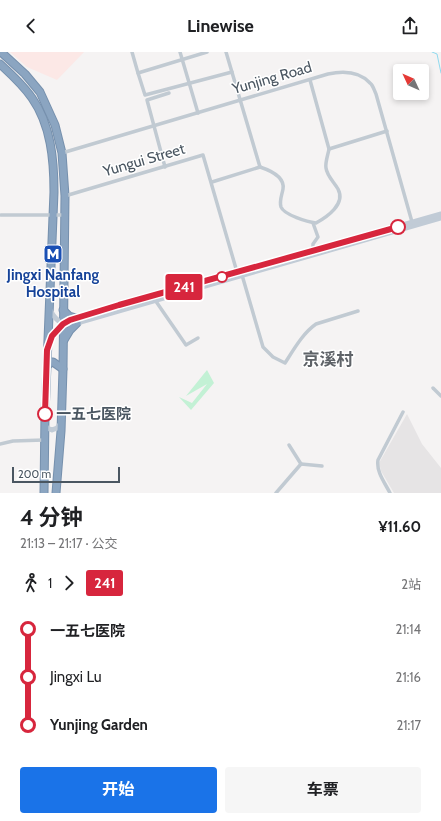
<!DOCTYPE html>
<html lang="zh">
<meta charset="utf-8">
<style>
:root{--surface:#fff;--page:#f6f6f6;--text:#202124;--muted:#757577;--accent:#1a73e8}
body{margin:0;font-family:Cabin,"Noto Sans SC",sans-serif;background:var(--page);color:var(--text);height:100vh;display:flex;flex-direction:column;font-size:15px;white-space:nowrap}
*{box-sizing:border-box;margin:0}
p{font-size:13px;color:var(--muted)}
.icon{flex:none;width:22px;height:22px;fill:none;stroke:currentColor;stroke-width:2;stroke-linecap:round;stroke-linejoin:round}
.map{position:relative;height:441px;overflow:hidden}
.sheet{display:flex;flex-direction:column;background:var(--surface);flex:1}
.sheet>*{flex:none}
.badge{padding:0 8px;border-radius:3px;font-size:14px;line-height:26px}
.needle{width:26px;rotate:314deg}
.buttons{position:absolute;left:393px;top:12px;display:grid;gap:8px}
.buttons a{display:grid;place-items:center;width:36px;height:36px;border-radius:4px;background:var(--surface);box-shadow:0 2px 6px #0003;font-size:20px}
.scale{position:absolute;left:12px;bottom:10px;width:108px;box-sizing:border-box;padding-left:4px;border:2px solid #4a5661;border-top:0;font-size:11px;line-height:14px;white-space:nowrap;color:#4a5661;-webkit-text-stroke:3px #fff;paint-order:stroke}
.map>.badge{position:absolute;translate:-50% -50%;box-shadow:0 0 0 2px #fff}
.legs{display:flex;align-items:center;gap:6px;height:44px;padding:0 20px;font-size:13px}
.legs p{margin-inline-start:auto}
.headline{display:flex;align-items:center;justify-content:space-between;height:68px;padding:0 20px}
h1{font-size:22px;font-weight:700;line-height:30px}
.button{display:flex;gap:8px;margin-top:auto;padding:8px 20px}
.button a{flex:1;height:46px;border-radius:4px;background:var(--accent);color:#fff;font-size:16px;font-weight:700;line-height:46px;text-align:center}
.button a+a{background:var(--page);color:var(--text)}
ul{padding:0 20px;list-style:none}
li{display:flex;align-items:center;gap:14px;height:48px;font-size:15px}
li i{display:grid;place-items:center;width:6px;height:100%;margin:0 5px;background:currentColor}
li i::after{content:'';width:10px;height:10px;margin:-5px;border:3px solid;border-radius:50%;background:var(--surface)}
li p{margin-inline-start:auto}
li:first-child i{background:linear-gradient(#0000 50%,currentColor 0)}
li:last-child i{background:linear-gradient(currentColor 50%,#0000 0)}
header{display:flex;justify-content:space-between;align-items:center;height:52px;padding:0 20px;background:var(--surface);font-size:18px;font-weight:700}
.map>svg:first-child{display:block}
</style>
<header><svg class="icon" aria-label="back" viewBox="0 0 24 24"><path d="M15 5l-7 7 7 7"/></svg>Linewise<svg class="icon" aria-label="share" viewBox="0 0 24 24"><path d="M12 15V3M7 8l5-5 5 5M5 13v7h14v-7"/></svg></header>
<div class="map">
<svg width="441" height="441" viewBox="0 0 441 441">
<rect width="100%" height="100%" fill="#f5f3f3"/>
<path fill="#e6e4e5" d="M407 362 422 392 441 416V441H394L381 419 379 411Z"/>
<path fill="#fce8e6" d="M10 0H84L57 28 27 15Z"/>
<path fill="#c3f1d5" d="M207 318 214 331 191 358 179 345 192 351 207 332 186 344Z"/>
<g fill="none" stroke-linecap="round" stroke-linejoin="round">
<path stroke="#90daee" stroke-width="1" d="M432 0 437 2 441 21"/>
<defs>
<g id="highway">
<path d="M1 0 25 22 40 40 55 73 62 101 65 144 63 317 61 379 56 441"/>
<path d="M0 12C11 22 23 33 32 46 51 73 54 108 54 140L45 362 44 441"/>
<path d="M63 258 69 264 76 266"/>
<path d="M64 288 70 278 77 271"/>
<path d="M47 314 51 310H53L63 317"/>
</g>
</defs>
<use href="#highway" stroke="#7690ad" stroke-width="9"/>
<g stroke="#c1cad2" stroke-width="3.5">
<path d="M132 0 138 21 207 0"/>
<path d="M180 0 198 61"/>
<path d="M226 0 260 115"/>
<path d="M138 21 145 43 232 20"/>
<path d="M310 28 329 97 387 79"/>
<path d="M62 101 328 22C342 19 359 19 370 31 373 33 374 38 376 42L412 170"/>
<path d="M165 115 147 48 169 41"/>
<path d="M260 115C269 118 285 125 283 137 282 143 279 149 281 155 284 163 308 170 316 171 327 165 346 152 338 137 334 130 327 124 326 116 325 110 328 103 329 97"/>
<path d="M212 130 260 115"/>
<path d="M65 144 203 103 237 220"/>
<path d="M1 163H64"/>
<path d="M313 199V192L318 185 313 171"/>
<path d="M242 223 263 295 273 305 285 311C294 297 303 281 316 272L358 259"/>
<path d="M155 248 186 293 198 286"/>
<path d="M433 336 441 344"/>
<path d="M0 392 13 389 44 388"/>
<path d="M289 393 301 412"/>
<path d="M301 412 322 414"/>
<path d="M276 441 301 412"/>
<path d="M390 441C385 431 376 420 378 408L403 360"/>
</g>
<g stroke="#c1cbd6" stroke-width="5">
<path d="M50 258C57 271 64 274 77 271L441 166"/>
<path d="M49 290C54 278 64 270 76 266L441 162"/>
<path d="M45 373 47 376 52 378 57 376 61 371"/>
</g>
<use href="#highway" stroke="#8ba5c1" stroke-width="7"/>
</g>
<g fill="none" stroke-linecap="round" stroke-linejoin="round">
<defs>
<path id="line-1" d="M45 362 47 298 52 284 63 272 70 268 119 253 398 175"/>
</defs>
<use href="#line-1" stroke="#fff" stroke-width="9"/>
<use href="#line-1" stroke="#d7263d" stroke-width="6"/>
</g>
<defs>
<symbol id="metro-square" viewBox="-11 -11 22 22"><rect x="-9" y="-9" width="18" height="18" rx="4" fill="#1a4fb4" stroke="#fff"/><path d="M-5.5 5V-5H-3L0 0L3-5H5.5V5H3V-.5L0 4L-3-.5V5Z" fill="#fff"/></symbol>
</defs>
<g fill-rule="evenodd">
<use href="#metro-square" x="42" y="191" width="22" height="22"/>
</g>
<g fill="#fff" stroke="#d7263d" stroke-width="2">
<circle cx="398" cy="175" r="7"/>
<circle cx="222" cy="225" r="5"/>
<circle cx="45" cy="362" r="7"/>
</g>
<g text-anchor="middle" stroke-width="3" stroke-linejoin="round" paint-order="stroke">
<g font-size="15" fill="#4a5661" stroke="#fff">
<text transform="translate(272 26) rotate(-16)" y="5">Yunjing Road</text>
<text transform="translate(144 108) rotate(-16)" y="5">Yungui Street</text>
</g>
<g font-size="15" font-weight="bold" fill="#164399" stroke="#fff">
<text x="53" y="228">Jingxi Nanfang<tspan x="53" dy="17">Hospital</tspan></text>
</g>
<g font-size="15" font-weight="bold" fill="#4a5661" stroke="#fff" text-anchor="start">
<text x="56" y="367">一五七医院</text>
</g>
<g font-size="17" font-weight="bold" fill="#5f6368" stroke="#fff">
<text x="328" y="313">京溪村</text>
</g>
</g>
</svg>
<div class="buttons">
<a><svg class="needle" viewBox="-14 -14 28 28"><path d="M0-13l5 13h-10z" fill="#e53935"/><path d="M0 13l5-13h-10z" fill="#757577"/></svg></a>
</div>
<div class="scale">200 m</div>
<b class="badge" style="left:184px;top:235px;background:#d7263d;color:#fff">241</b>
</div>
<section class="sheet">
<div class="headline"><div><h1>4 分钟</h1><p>21:13 – 21:17 · 公交</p></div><b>¥11.60</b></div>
<div class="legs"><svg class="icon" aria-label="walk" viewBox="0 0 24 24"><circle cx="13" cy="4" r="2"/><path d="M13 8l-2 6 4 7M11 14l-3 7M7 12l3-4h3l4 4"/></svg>1<svg class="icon" aria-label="forward" viewBox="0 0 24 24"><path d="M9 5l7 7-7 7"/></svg><b class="badge" style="background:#d7263d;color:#fff">241</b><p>2站</p></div>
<ul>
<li><i style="color:#d7263d"></i><b>一五七医院</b><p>21:14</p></li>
<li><i style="color:#d7263d"></i><span>Jingxi Lu</span><p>21:16</p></li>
<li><i style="color:#d7263d"></i><b>Yunjing Garden</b><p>21:17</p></li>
</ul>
<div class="button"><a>开始</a><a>车票</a></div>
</section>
